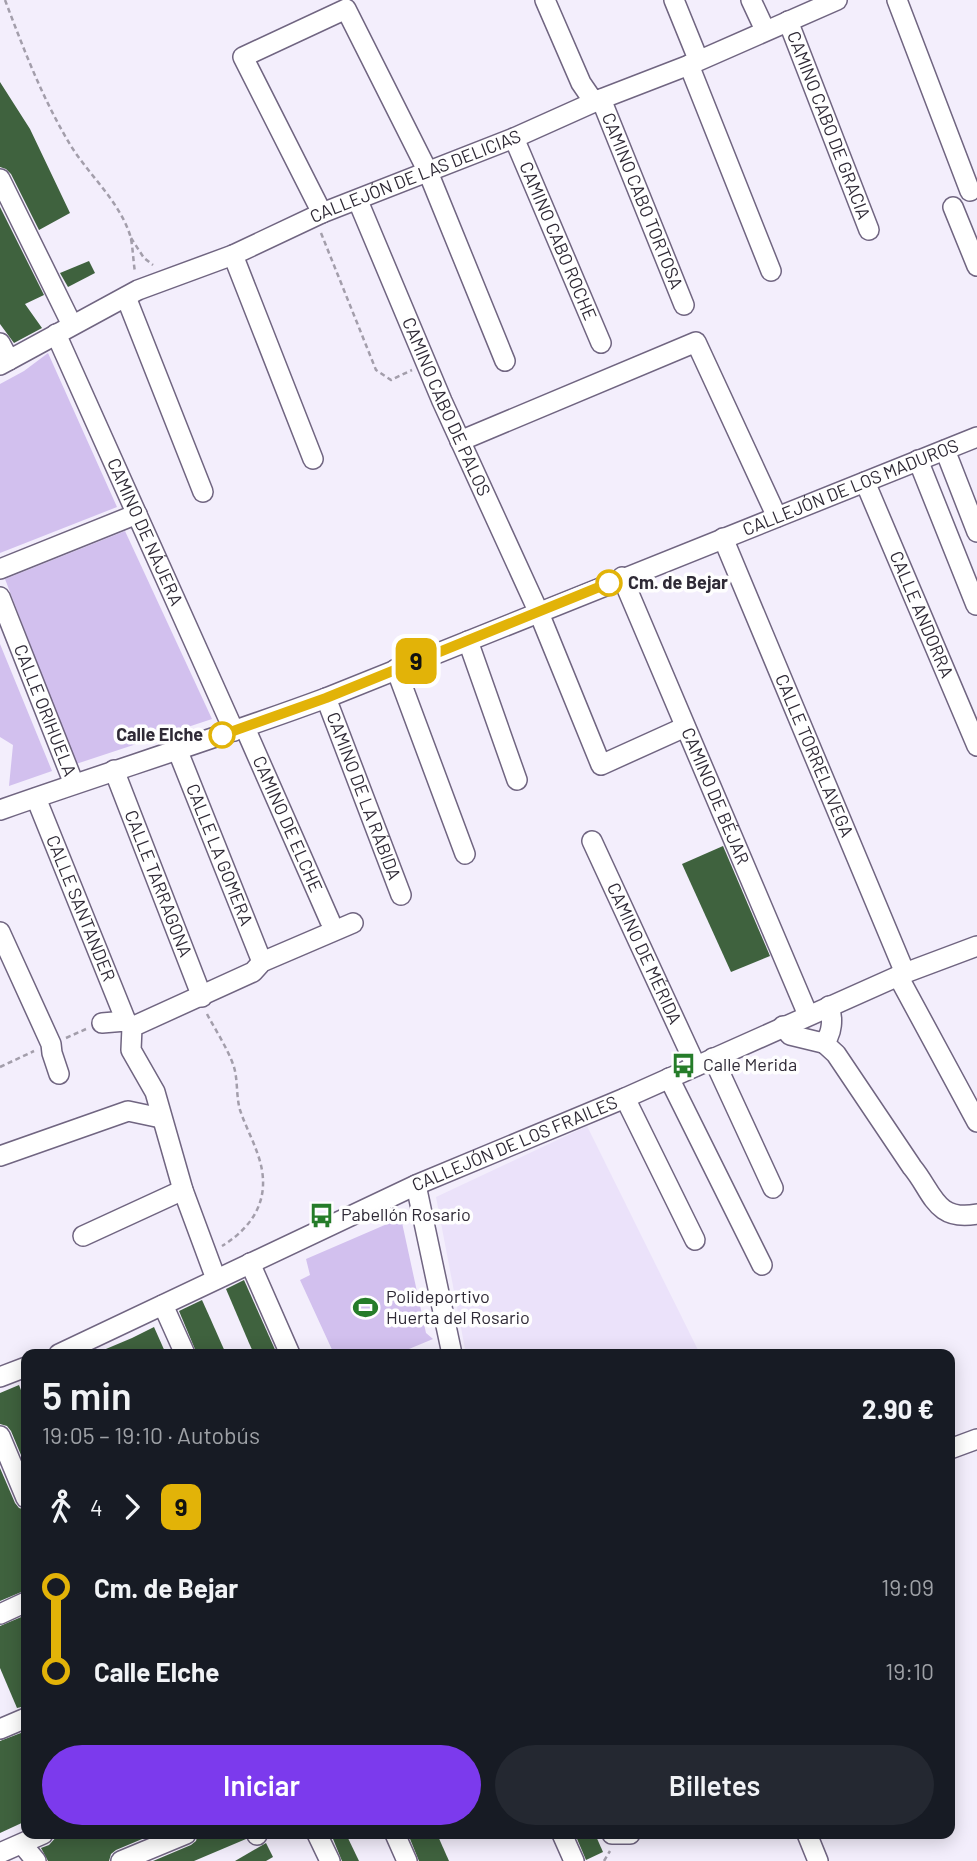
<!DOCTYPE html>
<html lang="es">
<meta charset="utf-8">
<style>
:root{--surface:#171b24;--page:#242831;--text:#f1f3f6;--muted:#9ea1a6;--accent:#7c3aed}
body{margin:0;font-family:Barlow,sans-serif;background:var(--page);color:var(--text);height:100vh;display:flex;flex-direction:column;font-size:26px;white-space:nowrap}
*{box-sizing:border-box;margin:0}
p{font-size:23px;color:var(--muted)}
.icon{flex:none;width:38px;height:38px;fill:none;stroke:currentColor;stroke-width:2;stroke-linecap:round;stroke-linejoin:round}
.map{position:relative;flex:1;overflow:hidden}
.panel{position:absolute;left:21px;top:1349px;width:934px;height:490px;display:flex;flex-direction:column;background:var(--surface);border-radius:14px;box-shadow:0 4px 18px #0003}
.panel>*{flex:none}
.badge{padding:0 14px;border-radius:10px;font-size:24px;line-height:46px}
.map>.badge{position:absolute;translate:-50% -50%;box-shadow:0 0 0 4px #fff}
.legs{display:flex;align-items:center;gap:10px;height:77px;padding:0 21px;font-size:23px}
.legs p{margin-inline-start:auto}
.summary{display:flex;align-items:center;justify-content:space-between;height:119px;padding:0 21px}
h1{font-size:38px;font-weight:600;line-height:52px}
.primary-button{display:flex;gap:14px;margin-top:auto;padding:14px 21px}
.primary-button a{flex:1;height:80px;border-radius:42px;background:var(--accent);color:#fff;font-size:28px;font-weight:600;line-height:80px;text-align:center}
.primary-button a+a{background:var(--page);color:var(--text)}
ul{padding:0 21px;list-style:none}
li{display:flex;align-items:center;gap:24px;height:84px;font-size:26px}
li i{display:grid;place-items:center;width:10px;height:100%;margin:0 9px;background:currentColor}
li i::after{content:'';width:18px;height:18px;margin:-9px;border:5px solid;border-radius:50%;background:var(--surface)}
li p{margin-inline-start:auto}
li:first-child i{background:linear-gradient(#0000 50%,currentColor 0)}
li:last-child i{background:linear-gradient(currentColor 50%,#0000 0)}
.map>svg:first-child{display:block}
</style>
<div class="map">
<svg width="977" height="1861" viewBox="0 0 977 1861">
<rect width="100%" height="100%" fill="#f3eefc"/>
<path fill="#ebe2fa" d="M587 1126 700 1354H466L436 1197Z"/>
<g fill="#d2c0ee">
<path d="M48 353 117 507 0 553V384L24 371Z"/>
<path d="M125 531 212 719 76 764 5 579Z"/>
<path d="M0 644 52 771 9 786 13 745 0 737Z"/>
<path d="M401 1218 426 1333 433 1339 397 1354H334L300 1280 310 1275 306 1259Z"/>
</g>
<g fill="#3f623e">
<path d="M0 82 30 129 70 213 39 230 11 174 6 169 0 167Z"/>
<path d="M0 207 44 295 25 304 42 328 14 343 0 324Z"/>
<path d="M89 261 95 273 68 287 60 273Z"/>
<path d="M723 846 770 956 731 972 682 864Z"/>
<path d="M244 1280 277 1354H254L249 1343 226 1289Z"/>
<path d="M202 1300 211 1320 226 1354H197L179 1311Z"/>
<path d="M154 1327 166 1354H94L132 1338Z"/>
<path d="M19 1385 26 1403V1467L11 1431 7 1426 0 1424V1393Z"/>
<path d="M0 1468 15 1503 19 1508 26 1510V1590L0 1601Z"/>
<path d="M26 1615V1706L17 1708 0 1668V1626Z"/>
<path d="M26 1731V1821L0 1833V1741Z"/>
<path d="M59 1834H154L116 1850 111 1854 109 1861H48L41 1848 49 1845Z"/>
<path d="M198 1834H245L246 1839 194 1861H153L191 1845 196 1841Z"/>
<path d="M331 1834H346L359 1861H342Z"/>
<path d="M408 1834H437L449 1861H419Z"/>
<path d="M575 1834H595L603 1852 586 1860Z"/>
<path d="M266 1843 273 1857 266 1861H235Z"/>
</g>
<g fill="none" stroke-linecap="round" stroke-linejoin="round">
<defs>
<g id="minor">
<path d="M545 0 581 83 594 102"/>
<path d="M674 0 698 59"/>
<path d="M751 0 765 30"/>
<path d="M897 0 970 191"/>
<path id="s1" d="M788 21 869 230"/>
<path d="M689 65 771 271"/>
<path id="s2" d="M601 99 684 305"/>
<path id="s3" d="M514 138 601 343"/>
<path d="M0 179 72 325"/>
<path id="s4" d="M358 201 442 401 539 613 601 765 685 727"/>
<path d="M953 207 977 266"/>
<path d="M322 213 243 57 346 9 428 172 505 361"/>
<path d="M233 255 313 459"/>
<path d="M126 297 203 492"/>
<path id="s5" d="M56 334 234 731"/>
<path d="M0 343 9 360"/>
<path id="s6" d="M0 365 138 290 233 255 322 213 514 138 601 99 689 65 837 0"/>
<path d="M460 441 696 342 777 517"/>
<path d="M945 450 977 532"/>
<path d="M918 460 976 605"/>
<path id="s7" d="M865 482 977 746"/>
<path id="s8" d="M723 538 905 973"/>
<path d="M0 569 137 514"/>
<path id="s9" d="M622 577 808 1015"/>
<path id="s10" d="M0 597 74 784"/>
<path d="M468 641 517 780"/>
<path d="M396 669 465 854"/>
<path id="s11" d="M326 698 401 895"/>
<path id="s12" d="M245 728 330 921"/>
<path id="s13" d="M177 749 262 962"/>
<path id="s14" d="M114 770 202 997"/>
<path id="s15" d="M36 798 126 1021"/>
<path id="s16" d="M0 810C108 772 218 738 326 698L977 437"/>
<path id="s17" d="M592 841 696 1066"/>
<path d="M0 932 51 1044 52 1053 59 1074"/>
<path d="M898 976 977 1122"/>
<path d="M102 1023 126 1021 132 1027"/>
<path d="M783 1026 790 1035 823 1043C833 1035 833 1017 829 1006"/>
<path d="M824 1043 836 1054 912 1167C933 1192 935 1222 977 1214"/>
<path d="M713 1058 773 1188"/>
<path d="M669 1078 762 1265"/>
<path d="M625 1098 695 1240"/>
<path d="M0 1156 128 1111 161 1118"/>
<path d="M416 1185 452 1354"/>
<path d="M83 1236 183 1190"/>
<path d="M250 1263 290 1354"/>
<path d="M216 1279 183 1190 155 1092 131 1050 132 1027 253 972 262 962 353 923"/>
<path d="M163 1305 185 1354"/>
<path id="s18" d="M59 1354 416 1185 625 1098 905 973 977 946"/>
<path d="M0 1377 26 1367"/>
<path d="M0 1436 26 1498"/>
<path d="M950 1449 977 1439"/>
<path d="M0 1614 26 1602"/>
<path d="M0 1729 26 1718"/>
<path d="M257 1834V1835"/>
<path d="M317 1834 330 1861"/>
<path d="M395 1834 407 1861"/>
<path d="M562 1834 574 1861"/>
<path d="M612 1834H630"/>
<path d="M807 1834 818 1861"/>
<path d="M22 1844 36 1861"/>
<path d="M0 1853 43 1834"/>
<path d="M121 1861 186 1834"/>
</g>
</defs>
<use href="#minor" stroke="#706581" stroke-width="22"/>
<g stroke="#a39eab" stroke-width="2.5" stroke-dasharray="5 3.5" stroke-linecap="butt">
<path d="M5 0C24 50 43 100 71 146 89 175 119 201 130 235 133 246 133 260 135 272"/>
<path d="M321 233 376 370 391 380 412 370"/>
<path d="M131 238 144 258 153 265"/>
<path d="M207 1014C216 1031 228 1049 234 1067 238 1081 236 1096 240 1110 245 1125 253 1140 258 1155 272 1195 256 1225 222 1246"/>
<path d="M66 1038 86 1029"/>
<path d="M0 1067 34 1051"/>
<path d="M604 1861 610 1851"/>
</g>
<use href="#minor" stroke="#fff" stroke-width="19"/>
</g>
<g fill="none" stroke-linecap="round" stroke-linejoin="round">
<defs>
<path id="line-1" d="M222 735 326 698 609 583"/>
</defs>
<use href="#line-1" stroke="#fff" stroke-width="16"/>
<use href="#line-1" stroke="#e2b308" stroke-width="10"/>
</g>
<defs>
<symbol id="bus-bare" viewBox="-9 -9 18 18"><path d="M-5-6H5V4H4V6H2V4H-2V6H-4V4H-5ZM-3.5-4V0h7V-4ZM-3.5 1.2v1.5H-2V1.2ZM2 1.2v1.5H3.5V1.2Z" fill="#257c29" stroke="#fefefe" stroke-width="2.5" paint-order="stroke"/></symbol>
<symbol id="stadium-bare" viewBox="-9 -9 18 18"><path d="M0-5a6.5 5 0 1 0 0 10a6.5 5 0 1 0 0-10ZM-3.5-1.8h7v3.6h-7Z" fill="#257c29" stroke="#fefefe" stroke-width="2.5" paint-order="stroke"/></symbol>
</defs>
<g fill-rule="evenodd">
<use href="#bus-bare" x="666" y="1048" width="35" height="35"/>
<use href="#bus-bare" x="304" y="1198" width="35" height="35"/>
<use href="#stadium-bare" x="348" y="1290" width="35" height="35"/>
</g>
<g fill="#fff" stroke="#e2b308" stroke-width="3.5">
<circle cx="609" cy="583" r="12"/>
<circle cx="222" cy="735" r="12"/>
</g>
<g text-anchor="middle" stroke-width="7" stroke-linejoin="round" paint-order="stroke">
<g font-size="18" fill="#2f2a36" stroke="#fefefe">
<text dy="6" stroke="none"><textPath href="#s1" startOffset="112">CAMINO CABO DE GRACIA</textPath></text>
<text dy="6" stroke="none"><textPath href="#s6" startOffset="457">CALLEJÓN DE LAS DELICIAS</textPath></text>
<text dy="6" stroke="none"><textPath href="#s2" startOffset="110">CAMINO CABO TORTOSA</textPath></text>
<text dy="6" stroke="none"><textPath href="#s3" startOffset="112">CAMINO CABO ROCHE</textPath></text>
<text dy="6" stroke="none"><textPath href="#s4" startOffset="224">CAMINO CABO DE PALOS</textPath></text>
<text dy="6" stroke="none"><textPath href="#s16" startOffset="910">CALLEJÓN DE LOS MADUROS</textPath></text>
<text dy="6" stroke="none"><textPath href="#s5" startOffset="217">CAMINO DE NÁJERA</textPath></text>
<text dy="6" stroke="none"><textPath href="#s7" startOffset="144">CALLE ANDORRA</textPath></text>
<text dy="6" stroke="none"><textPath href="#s10" startOffset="122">CALLE ORIHUELA</textPath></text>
<text dy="6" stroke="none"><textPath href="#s8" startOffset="236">CALLE TORRELAVEGA</textPath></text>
<text dy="6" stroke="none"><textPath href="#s11" startOffset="105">CAMINO DE LA RÁBIDA</textPath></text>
<text dy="6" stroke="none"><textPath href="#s9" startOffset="238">CAMINO DE BÉJAR</textPath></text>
<text dy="6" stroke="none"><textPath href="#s12" startOffset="105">CAMINO DE ELCHE</textPath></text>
<text dy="6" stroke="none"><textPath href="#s13" startOffset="114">CALLE LA GOMERA</textPath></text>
<text dy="6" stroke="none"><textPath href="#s14" startOffset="122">CALLE TARRAGONA</textPath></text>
<text dy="6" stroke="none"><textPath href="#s15" startOffset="119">CALLE SANTANDER</textPath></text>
<text dy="6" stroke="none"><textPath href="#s17" startOffset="124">CAMINO DE MÉRIDA</textPath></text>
<text dy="6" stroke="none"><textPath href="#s18" startOffset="502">CALLEJÓN DE LOS FRAILES</textPath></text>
</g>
<g font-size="18" font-weight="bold" fill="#2f2a36" stroke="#fefefe" text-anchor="start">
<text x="628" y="589">Cm. de Bejar</text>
<text x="203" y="741" text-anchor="end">Calle Elche</text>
</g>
<g font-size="18" fill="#2f2a36" stroke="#fefefe" text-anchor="start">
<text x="703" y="1071">Calle Merida</text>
<text x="341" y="1221">Pabellón Rosario</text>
<text x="386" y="1303">Polideportivo<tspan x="386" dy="21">Huerta del Rosario</tspan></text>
</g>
</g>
</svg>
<b class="badge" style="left:416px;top:661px;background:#e2b308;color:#111">9</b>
<section class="panel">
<div class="summary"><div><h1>5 min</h1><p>19:05 – 19:10 · Autobús</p></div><b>2.90 €</b></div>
<div class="legs"><svg class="icon" aria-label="walk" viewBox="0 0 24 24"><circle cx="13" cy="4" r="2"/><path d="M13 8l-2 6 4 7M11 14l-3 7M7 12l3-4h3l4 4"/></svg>4<svg class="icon" aria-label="forward" viewBox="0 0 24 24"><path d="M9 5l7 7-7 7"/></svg><b class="badge" style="background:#e2b308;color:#111">9</b></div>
<ul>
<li><i style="color:#e2b308"></i><b>Cm. de Bejar</b><p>19:09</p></li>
<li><i style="color:#e2b308"></i><b>Calle Elche</b><p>19:10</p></li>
</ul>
<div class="primary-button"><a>Iniciar</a><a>Billetes</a></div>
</section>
</div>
